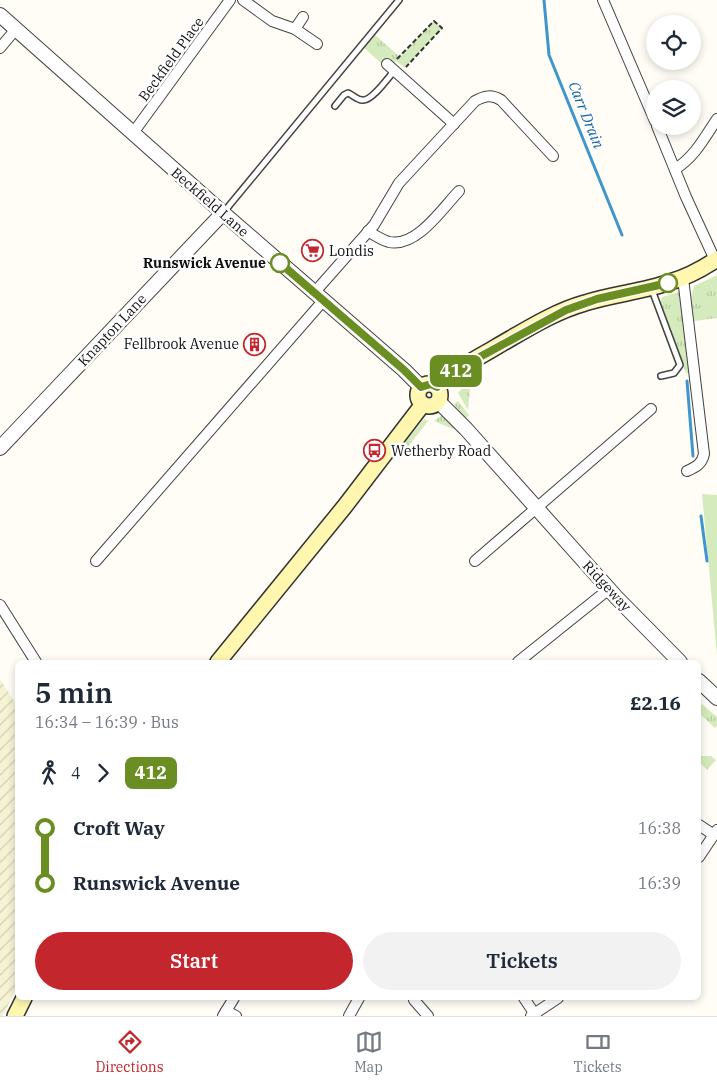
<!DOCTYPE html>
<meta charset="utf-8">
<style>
:root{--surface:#fff;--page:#f2f2f3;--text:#1f2937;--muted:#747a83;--line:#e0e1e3;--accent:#c4262e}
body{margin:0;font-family:"IBM Plex Serif",serif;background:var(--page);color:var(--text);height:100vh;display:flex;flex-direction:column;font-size:19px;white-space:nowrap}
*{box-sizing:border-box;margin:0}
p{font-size:16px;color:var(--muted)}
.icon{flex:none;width:28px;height:28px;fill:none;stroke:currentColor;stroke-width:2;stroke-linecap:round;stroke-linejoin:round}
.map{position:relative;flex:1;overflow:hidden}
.sheet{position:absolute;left:15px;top:660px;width:686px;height:340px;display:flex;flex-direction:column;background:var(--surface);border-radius:8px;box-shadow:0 2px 8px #0003}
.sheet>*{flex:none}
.badge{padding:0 10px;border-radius:8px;font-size:18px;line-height:32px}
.tools{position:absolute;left:646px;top:15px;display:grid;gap:10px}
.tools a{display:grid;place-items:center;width:55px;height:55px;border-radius:50%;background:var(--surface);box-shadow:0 2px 8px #0003;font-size:25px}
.map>.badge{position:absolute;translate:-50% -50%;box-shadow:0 0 0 2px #fff}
.legs{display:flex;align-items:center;gap:8px;height:55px;padding:0 20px;font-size:16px}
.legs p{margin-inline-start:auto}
.overview{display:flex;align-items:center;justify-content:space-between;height:85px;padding:0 20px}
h1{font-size:28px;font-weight:600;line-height:38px}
.primary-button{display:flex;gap:10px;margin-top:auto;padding:10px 20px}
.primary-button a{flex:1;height:58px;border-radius:30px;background:var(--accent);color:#fff;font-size:20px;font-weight:600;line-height:58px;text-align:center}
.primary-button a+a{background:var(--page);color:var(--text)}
ul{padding:0 20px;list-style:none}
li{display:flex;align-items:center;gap:18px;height:55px;font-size:19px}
li i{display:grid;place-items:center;width:8px;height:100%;margin:0 6px;background:currentColor}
li i::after{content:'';width:12px;height:12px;margin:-6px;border:4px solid;border-radius:50%;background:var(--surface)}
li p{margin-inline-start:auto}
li:first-child i{background:linear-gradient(#0000 50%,currentColor 0)}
li:last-child i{background:linear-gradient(currentColor 50%,#0000 0)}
.tab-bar{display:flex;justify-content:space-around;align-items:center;height:70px;border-top:1px solid var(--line);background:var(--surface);font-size:14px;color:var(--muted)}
.tab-bar a{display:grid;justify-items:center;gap:2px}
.tab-bar .on{color:var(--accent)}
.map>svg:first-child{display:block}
</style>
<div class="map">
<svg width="717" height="1016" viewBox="0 0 717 1016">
<defs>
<pattern id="farmland-furrows" width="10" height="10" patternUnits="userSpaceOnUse" patternTransform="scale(1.25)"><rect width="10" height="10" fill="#f6f3d4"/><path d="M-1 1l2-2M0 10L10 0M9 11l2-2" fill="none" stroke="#d2cfb5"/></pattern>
<pattern id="grass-tufts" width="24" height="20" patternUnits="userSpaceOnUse" patternTransform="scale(1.25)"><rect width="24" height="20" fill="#d5ebbd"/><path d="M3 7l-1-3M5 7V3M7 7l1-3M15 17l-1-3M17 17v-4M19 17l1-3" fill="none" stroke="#b6c8a1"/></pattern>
</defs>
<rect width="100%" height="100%" fill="#fffdf5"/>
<path fill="url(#farmland-furrows)" d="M0 679 18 707 17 986 3 1016H0Z"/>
<g fill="url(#grass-tufts)">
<path d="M434 21 442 28 405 68 396 61 393 64 386 58 381 63 364 48 375 35 400 57Z"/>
<path d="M717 275V318L694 321 691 297 694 286Z"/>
<path d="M679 292 682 295 690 374 686 373 660 303 662 297Z"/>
<path d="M471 378 468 410 458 393Z"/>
<path d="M458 401 469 415 465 419 454 404Z"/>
<path d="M445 413 456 426 453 429 434 421Z"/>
<path d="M424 419 428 421 407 448 403 445Z"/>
<path d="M702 704 717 717V726L715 728 701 715 699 717V708Z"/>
<path d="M699 756H711L716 760 707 770 699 762Z"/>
</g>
<path fill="#d5ebbd" d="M702 494 717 495V655Z"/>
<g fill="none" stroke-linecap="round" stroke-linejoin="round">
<g stroke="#3f96cf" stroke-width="3">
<path d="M544 0 549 55 622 235"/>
<path d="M687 381 693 456"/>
<path d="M701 516 707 561"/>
</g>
<defs>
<g id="service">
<path d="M335 106 344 95 348 93C353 95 357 100 362 100 371 102 388 78 394 71"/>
<path d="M223 213 399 0"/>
<path d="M652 290 680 365 674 373 661 376"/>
</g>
<g id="minor">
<path d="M243 0 272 21 295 29 317 44"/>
<path d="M603 0 655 121"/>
<path d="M295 29 303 17"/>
<path d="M0 48 16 29"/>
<path d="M387 64 454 124"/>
<path d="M657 126 686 197 715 260"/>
<path d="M133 133 230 0"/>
<path d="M675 169C694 158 705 137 717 119"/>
<path d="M368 231C374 235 382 240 389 242 416 248 442 209 459 191"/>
<path d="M683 278 704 454C702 464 696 467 687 471"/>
<path d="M314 293 374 225 399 183 475 101C484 96 491 94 501 100L553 156"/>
<path d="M96 561 323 301"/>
<path d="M475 561 651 409"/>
<path d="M0 605 36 662"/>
<path d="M518 662 609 589"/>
<path d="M699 825 714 835"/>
<path d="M699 857 717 830"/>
<path d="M524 998 536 1016"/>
<path d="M414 1000 428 1016"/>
<path d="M226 1011 236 1016"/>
<path d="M223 1016 234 998"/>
<path d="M349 1016 359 998"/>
<path d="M531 1016 558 998"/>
</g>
<g id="tertiary">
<path d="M0 15 223 213 404 370 421 387"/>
<path d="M438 401 466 429 616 597 680 662"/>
<path d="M0 448 223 213"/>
<path d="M699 681 717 698"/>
</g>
<g id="secondary">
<circle cx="429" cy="395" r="11"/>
<path d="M437 387C453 370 476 359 496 347 524 331 553 312 585 303 612 294 642 292 670 282 687 277 702 269 717 259"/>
<path d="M218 662 345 506 423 404"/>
<path d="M15 1016 24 998"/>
</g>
</defs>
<use href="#service" stroke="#444" stroke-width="8"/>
<use href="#minor" stroke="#444" stroke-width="12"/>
<use href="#tertiary" stroke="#444" stroke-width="16"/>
<use href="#secondary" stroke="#333" stroke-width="18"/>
<path stroke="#333" stroke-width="2" stroke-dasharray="5 2.5" stroke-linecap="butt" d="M397 59 434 21 442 28 406 67"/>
<use href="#service" stroke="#fff" stroke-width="5"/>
<use href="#minor" stroke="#fff" stroke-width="10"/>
<use href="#tertiary" stroke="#fff" stroke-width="14"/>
<use href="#secondary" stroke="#fff6b0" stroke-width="15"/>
</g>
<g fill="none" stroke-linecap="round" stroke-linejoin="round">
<defs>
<path id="line-1" d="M280 263 404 370 421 387 431 384 437 387 456 371 476 359 566 310 597 299 668 283"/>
</defs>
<use href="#line-1" stroke="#fff" stroke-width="11"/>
<use href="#line-1" stroke="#6b8e23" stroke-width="8"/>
</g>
<defs>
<symbol id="supermarket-ring" viewBox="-11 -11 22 22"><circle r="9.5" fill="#fff" stroke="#c4262e" stroke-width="1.5"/><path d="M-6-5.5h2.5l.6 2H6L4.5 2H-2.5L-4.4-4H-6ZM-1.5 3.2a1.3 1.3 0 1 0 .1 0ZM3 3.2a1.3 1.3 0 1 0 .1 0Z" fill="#c4262e"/></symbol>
<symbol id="building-ring" viewBox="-11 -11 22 22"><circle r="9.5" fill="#fff" stroke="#c4262e" stroke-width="1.5"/><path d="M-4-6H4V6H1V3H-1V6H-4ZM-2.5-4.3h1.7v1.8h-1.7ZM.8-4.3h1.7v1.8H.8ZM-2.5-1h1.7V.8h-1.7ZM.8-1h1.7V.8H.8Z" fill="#c4262e"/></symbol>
<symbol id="bus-ring" viewBox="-11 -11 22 22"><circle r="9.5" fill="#fff" stroke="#c4262e" stroke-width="1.5"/><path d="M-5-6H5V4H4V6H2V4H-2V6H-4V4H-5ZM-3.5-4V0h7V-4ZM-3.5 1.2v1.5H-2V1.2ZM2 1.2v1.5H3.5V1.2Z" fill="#c4262e"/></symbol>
</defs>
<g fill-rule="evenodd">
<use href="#supermarket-ring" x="300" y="238" width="25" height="25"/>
<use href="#building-ring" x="242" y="332" width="25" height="25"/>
<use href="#bus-ring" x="362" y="438" width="25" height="25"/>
</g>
<g fill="#fff" stroke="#6b8e23" stroke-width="2.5">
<circle cx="280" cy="263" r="9"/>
<circle cx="668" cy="283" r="9"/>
</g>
<g text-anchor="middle" stroke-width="5" stroke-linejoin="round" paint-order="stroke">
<g font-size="14" fill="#111" stroke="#fff">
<text transform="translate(171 59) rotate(-54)" y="5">Beckfield Place</text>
<text transform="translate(210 202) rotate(41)" y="5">Beckfield Lane</text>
<text transform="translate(112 330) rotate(-47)" y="5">Knapton Lane</text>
<text transform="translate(607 586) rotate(47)" y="5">Ridgeway</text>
</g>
<g font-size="14" fill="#111" stroke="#fff" text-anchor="start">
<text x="329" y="256">Londis</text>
<text x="239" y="349" text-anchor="end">Fellbrook Avenue</text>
<text x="391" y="456">Wetherby Road</text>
</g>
<g font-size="14" font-weight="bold" fill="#111" stroke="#fff" text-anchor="end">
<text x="266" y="268">Runswick Avenue</text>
</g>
<g font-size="15" font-style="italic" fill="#1768a6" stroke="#fff">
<text transform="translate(586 115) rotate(68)" y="5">Carr Drain</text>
</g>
</g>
</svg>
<div class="tools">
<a><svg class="icon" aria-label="locate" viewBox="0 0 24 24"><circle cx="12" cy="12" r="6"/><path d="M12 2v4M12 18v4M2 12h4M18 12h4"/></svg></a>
<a><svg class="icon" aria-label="layers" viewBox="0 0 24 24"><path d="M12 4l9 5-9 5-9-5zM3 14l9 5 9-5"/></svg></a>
</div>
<b class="badge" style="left:456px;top:371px;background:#6b8e23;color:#fff">412</b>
<section class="sheet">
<div class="overview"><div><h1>5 min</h1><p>16:34 – 16:39 · Bus</p></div><b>£2.16</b></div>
<div class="legs"><svg class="icon" aria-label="walk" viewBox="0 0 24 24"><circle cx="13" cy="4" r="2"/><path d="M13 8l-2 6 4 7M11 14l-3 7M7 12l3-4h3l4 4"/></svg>4<svg class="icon" aria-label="forward" viewBox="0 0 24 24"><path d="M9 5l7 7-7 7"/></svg><b class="badge" style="background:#6b8e23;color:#fff">412</b></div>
<ul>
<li><i style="color:#6b8e23"></i><b>Croft Way</b><p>16:38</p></li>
<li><i style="color:#6b8e23"></i><b>Runswick Avenue</b><p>16:39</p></li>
</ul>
<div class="primary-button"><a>Start</a><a>Tickets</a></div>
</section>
</div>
<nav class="tab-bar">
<a class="on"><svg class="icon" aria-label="directions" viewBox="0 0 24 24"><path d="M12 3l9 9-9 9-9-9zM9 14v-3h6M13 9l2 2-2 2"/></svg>Directions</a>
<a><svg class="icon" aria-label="map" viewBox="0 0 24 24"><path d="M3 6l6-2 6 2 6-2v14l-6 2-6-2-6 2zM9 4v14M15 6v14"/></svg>Map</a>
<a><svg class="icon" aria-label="tickets" viewBox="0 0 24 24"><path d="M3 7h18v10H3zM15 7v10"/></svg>Tickets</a>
</nav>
